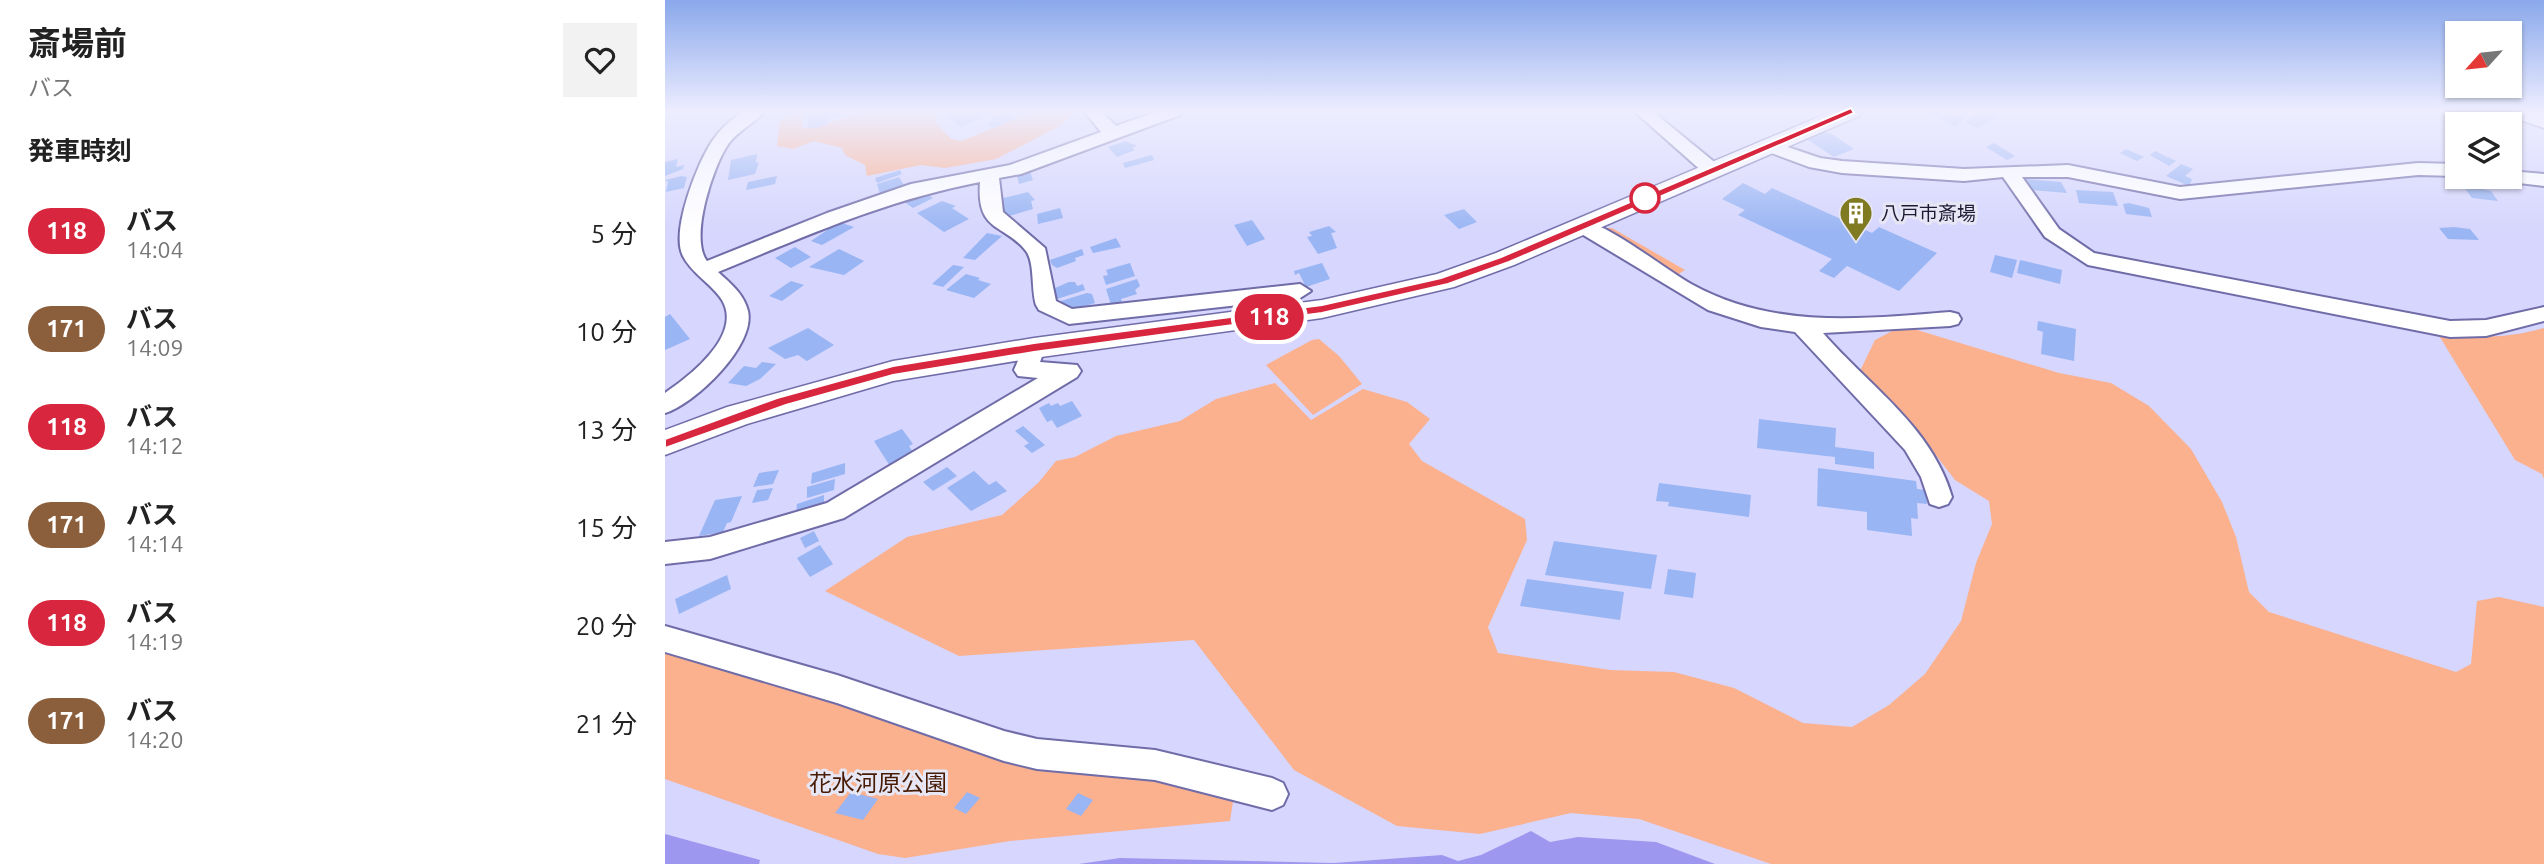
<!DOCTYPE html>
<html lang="ja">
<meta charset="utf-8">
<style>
:root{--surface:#fff;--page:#f2f2f2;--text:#222;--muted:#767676}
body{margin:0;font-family:Ubuntu,"Noto Sans JP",sans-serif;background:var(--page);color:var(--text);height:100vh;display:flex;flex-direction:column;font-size:26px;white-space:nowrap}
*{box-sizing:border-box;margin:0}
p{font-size:23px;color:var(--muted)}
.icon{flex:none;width:38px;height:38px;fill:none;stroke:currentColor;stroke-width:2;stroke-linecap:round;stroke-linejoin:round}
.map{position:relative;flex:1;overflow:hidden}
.panel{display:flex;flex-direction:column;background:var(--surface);width:665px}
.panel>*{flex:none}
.badge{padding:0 14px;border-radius:23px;font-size:24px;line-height:46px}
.needle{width:46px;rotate:243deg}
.buttons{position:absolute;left:1780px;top:21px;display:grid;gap:14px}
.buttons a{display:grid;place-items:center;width:77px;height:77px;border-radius:0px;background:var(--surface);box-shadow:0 2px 5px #0004;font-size:35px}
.map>.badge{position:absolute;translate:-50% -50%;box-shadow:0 0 0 4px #fff}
h2{padding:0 28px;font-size:26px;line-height:63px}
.round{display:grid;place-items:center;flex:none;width:74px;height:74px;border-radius:0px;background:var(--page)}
.overview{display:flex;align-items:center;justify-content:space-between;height:119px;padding:0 28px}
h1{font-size:33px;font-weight:700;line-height:52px}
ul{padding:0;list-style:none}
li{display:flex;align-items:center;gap:21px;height:98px;padding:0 28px}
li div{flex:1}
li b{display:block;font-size:26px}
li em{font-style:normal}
li .badge{min-width:77px;font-weight:700;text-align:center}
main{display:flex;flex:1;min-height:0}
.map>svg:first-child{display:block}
</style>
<main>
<section class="panel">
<div class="overview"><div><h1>斎場前</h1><p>バス</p></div><a class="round"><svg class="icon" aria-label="heart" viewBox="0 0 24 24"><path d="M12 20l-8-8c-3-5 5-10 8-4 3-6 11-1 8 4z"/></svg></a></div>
<h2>発車時刻</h2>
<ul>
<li><span class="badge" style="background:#d7263d;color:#fff">118</span><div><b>バス</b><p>14:04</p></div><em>5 分</em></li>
<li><span class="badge" style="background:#8b5e3c;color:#fff">171</span><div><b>バス</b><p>14:09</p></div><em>10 分</em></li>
<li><span class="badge" style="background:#d7263d;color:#fff">118</span><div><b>バス</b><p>14:12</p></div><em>13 分</em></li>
<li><span class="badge" style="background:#8b5e3c;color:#fff">171</span><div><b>バス</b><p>14:14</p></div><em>15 分</em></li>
<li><span class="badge" style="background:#d7263d;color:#fff">118</span><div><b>バス</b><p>14:19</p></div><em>20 分</em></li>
<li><span class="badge" style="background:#8b5e3c;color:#fff">171</span><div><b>バス</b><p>14:20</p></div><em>21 分</em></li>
</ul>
</section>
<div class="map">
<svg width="1879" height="864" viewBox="0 0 1879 864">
<rect width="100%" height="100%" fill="#d6d6fe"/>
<g fill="#fbb08e">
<path d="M136 111 137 127 142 129 206 111H271V123L286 139 296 141 371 111H413L391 128 331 159 280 168 256 165 202 176 200 165 180 155 177 148 149 141 128 149 112 146 115 121Z"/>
<path d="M939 228H947L1020 270 1012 275 940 232Z"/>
<path d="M1233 328 1249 329 1394 373 1446 383 1484 406 1526 449 1557 502 1571 537 1584 592 1604 612 1791 672 1806 664 1812 601 1834 597 1879 607V864H1106L974 819 906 813 815 834 732 826 629 770 529 640 294 656 160 591 242 537 337 515 374 482 391 461 410 457 451 436 515 421 551 399 610 383 646 420 698 389 742 402 765 419 744 444 757 461 860 519 862 540 823 627 833 653 945 670 1009 672 1069 688 1138 723 1187 727 1224 705 1260 674 1296 621 1311 563 1327 524 1324 501 1290 480 1250 428 1213 396 1194 373 1210 340Z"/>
<path d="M1879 328V479L1877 474 1850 460 1773 334C1809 338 1843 339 1879 328Z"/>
<path d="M654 339 674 356 697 384 648 415 601 365 647 340Z"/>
<path d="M0 649 570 789 565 821 345 841 240 858 213 854 0 779Z"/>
</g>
<g fill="#9d97ef">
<path d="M866 831 885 842 913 837 991 842 1050 864H414L455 858 669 863 777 855 793 861 816 855Z"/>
<path d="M0 834 95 860 94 864H0Z"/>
</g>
<g fill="#99b5f3">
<path d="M143 111H175L176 116 163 119V125L149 128 143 127V117L137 119Z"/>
<path d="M283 111H330L332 112 296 127 282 115 287 113Z"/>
<path d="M343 111 351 118 328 128 322 123 328 121 325 118Z"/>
<path d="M989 111H1007L1012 115 1001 119Z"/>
<path d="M1258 111H1281L1300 119 1290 126Z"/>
<path d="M1317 111H1340L1313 128 1299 122Z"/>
<path d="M1160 132 1167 134 1189 149 1169 157 1143 140Z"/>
<path d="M461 141 472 146 467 148 470 150 452 157 443 147Z"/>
<path d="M1329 143 1350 156 1342 160 1321 147Z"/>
<path d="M1461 149 1479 157 1472 161 1455 153Z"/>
<path d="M1490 151 1511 161 1504 166 1485 155Z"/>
<path d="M92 154 91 163 94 162 90 174 63 180 66 160Z"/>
<path d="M487 155 489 160 460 168 458 163Z"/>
<path d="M13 159 11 167 19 165 18 169 0 176V162Z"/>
<path d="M1516 164 1528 169 1520 176 1527 179 1524 186 1501 176Z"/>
<path d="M235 170 237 174 212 183 210 178Z"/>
<path d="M365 171 368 180 354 184 352 175Z"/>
<path d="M16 176 22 177 19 188 1 192 3 182 0 180Z"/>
<path d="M112 176 110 184 81 190 83 182Z"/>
<path d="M234 177 240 187 215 194 212 184Z"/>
<path d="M1360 179 1396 182 1402 193 1367 190Z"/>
<path d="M1078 183 1100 194 1107 188 1207 233 1214 227 1272 253 1234 291 1182 266 1169 278 1154 271 1167 259 1073 215 1080 210 1057 199Z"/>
<path d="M1806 186 1826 191 1833 201 1807 198 1799 187Z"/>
<path d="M1411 190 1448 192 1453 206 1414 203Z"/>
<path d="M258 191 268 198 248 208 238 201Z"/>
<path d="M363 192 370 200 366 201 368 209 341 217 334 199Z"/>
<path d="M277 201 291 206 287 208 304 219 279 232 252 213Z"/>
<path d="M1464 203 1484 208 1487 217 1461 214 1458 204Z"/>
<path d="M395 208 398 218 373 224 372 214Z"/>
<path d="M799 209 812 222 794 229 779 215Z"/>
<path d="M587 220 600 239 582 246 569 225Z"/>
<path d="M174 222 189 227 157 245 146 241Z"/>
<path d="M664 226 671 232 666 233 672 248 653 254 642 237 647 236 644 232Z"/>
<path d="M1789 227 1805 229 1814 240 1783 239 1774 228Z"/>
<path d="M322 233 337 236 310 260 298 258Z"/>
<path d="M451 238 456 247 428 253 425 247Z"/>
<path d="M130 247 146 257 126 268 110 258Z"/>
<path d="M174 249 199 261 179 275 144 267Z"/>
<path d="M417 249 419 255 410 258 411 261 392 268 387 265 385 260Z"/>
<path d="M1330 255 1352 260 1347 278 1325 272Z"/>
<path d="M1355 260 1397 270 1395 284 1352 273Z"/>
<path d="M465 263 470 276 441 285 438 276 443 275 441 270Z"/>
<path d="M657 263 665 279 641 287 634 273 630 275 629 271Z"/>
<path d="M288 265 299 267 278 287 267 284Z"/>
<path d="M301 274 315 278 313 280 326 284 309 298 281 290Z"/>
<path d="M472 279 475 286 470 290 472 294 456 299 458 305 447 308 441 289Z"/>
<path d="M126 281 139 285 117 301 104 296Z"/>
<path d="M404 282H410L412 286 418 284 420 290 392 299 388 289Z"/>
<path d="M422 293 427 294 430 303 407 310 397 306 396 301Z"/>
<path d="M5 314 25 339 0 350V317Z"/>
<path d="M1373 321 1411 329 1409 361 1376 354 1378 332 1372 330Z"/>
<path d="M143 328 169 345 142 361 133 355 120 359 103 348Z"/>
<path d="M97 362 111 364 95 379 81 386 63 383 79 366 91 368Z"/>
<path d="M407 401 417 416 392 428 387 420 382 422 374 408 384 403 386 406 393 403 395 406Z"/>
<path d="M1094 419 1171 428 1170 447 1209 452V469L1170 464V457L1092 448Z"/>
<path d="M358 426 380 445 367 453 359 446 364 443 350 431Z"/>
<path d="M237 429 248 444 244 446 249 454 225 466 209 441Z"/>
<path d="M180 463V474L146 484 147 473Z"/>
<path d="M282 467 292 476 268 491 258 482Z"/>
<path d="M1153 468 1251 481 1252 489 1261 490 1262 504 1252 503 1253 519 1246 518 1247 536 1202 530V512L1152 506Z"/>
<path d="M114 470 108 484 88 487 94 473Z"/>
<path d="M309 471 324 485 331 481 342 491 306 511 282 488Z"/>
<path d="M170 479 169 490 142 498V487Z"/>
<path d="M994 483 1086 495 1084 517 1003 506 1004 502 991 501Z"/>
<path d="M108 488 103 500 87 503 92 490Z"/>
<path d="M159 495V505L131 514 132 504Z"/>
<path d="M77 496 66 522 62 523 58 532 34 536 50 500Z"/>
<path d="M149 531 154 541 140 548 135 538Z"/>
<path d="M889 541 992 555 986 589 880 575Z"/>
<path d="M155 545 168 564 145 577 132 558Z"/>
<path d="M1003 569 1031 573 1028 598 999 594Z"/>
<path d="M62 575 66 589 14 614 10 599Z"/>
<path d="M862 579 959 592 955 620 855 606Z"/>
<path d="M186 792 213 799 198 820 170 813Z"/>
<path d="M302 792 315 798 301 814 289 808Z"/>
<path d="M413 793 428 800 416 816 401 809Z"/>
</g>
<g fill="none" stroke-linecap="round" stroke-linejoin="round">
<defs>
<g id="minor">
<path d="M79 111H100C90 123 74 130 64 143 48 165 24 239 42 261L162 213 246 184 345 165 436 132 419 111H436L451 126 494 111H517L515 115 356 174 334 178 338 212 380 248 391 301 407 309 635 284 646 291 635 298 404 324 374 310 371 305C366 290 370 263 361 251 339 223 311 233 315 182 221 200 141 236 53 272 65 283 79 294 83 311 91 345 30 404 0 413V393C25 376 78 335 57 300 47 284 27 274 18 256 5 232 33 161 48 140 56 128 67 119 79 111Z"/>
<path d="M969 111H987L1053 165 1055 169 1053 173H1039Z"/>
<path d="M1102 140 1155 158 1177 161 1299 169 1403 165 1515 187 1753 163 1792 164V176L1753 175 1515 199 1403 177H1357L1394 229 1429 253 1785 321 1821 320 1879 307V321L1821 336 1785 337 1423 265 1380 237 1338 177 1299 181 1177 173 1144 167 1096 149 1093 145Z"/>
<path d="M1844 171 1879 174V186L1837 181 1835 177H1844Z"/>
<path d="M917 220C950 228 996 267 1028 285 1109 329 1196 319 1285 312L1293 314 1296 319 1293 324 1285 326 1158 333C1204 386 1267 427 1287 497L1283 504 1274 507 1265 504 1256 477 1240 450 1130 332 1096 327 1043 310 910 230 907 226Z"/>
<path d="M369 340 377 342 380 348 375 362 412 365 416 371 412 377 179 518 45 559 0 564V542L45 537 162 503 373 378 353 376 349 370 361 342Z"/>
<path d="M0 626 172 675 339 731 372 739 490 750 607 778 618 783 623 794 618 805 607 810 490 780 372 769 339 761 172 703 0 652Z"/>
</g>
<path id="major" d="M1168 111H1197L1194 116 849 265 789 287 657 318 369 358 228 381 82 424 0 455V430L62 407 228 361 369 338 657 300 772 274 831 253Z"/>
<path id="highway" d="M1839 111 1879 112V128L1843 116Z"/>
</defs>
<use href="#minor" stroke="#706ca8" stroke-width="4"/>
<use href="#major" stroke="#706ca8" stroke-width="3"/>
<use href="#highway" stroke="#706ca8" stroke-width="3"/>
<use href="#minor" fill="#fff" fill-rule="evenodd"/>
<use href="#major" fill="#fff" fill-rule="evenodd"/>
<use href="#highway" fill="#fff" fill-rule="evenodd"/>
</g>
<linearGradient id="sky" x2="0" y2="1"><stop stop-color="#8aa8eb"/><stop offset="0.48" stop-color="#ededff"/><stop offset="1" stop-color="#ededff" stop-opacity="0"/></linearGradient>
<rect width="1879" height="232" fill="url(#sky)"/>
<path fill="#d7263d" stroke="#fff" stroke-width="2" d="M1186 108 1189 113 844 262 783 284 657 313 369 352 228 375 121 405 0 448V439L112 398 228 366 369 343 657 305 776 278 836 257Z"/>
<defs>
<symbol id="building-pin" viewBox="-11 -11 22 30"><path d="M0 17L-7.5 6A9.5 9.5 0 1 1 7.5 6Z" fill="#807a20" stroke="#e6e6f4"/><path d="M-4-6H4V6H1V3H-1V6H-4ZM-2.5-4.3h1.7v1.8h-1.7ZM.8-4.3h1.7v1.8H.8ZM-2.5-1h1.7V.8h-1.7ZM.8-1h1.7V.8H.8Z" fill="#fff"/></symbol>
</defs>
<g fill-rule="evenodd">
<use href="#building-pin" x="1172" y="194" width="38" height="52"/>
</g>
<circle fill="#fff" stroke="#d7263d" stroke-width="3.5" cx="980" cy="198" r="14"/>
<g text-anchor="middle" stroke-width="6" stroke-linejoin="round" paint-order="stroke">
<g font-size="19" fill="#1d1b34" stroke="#e6e6f4" text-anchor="start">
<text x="1216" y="220">八戸市斎場</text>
</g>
<g font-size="23" fill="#461a03" stroke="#e6e6f4">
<text x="213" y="791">花水河原公園</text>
</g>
</g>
</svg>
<div class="buttons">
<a><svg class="needle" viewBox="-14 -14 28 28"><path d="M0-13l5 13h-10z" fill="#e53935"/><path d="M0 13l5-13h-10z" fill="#767676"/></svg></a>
<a><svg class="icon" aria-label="layers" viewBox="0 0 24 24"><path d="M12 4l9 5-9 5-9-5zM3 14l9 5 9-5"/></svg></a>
</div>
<b class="badge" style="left:604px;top:317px;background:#d7263d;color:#fff">118</b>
</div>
</main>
